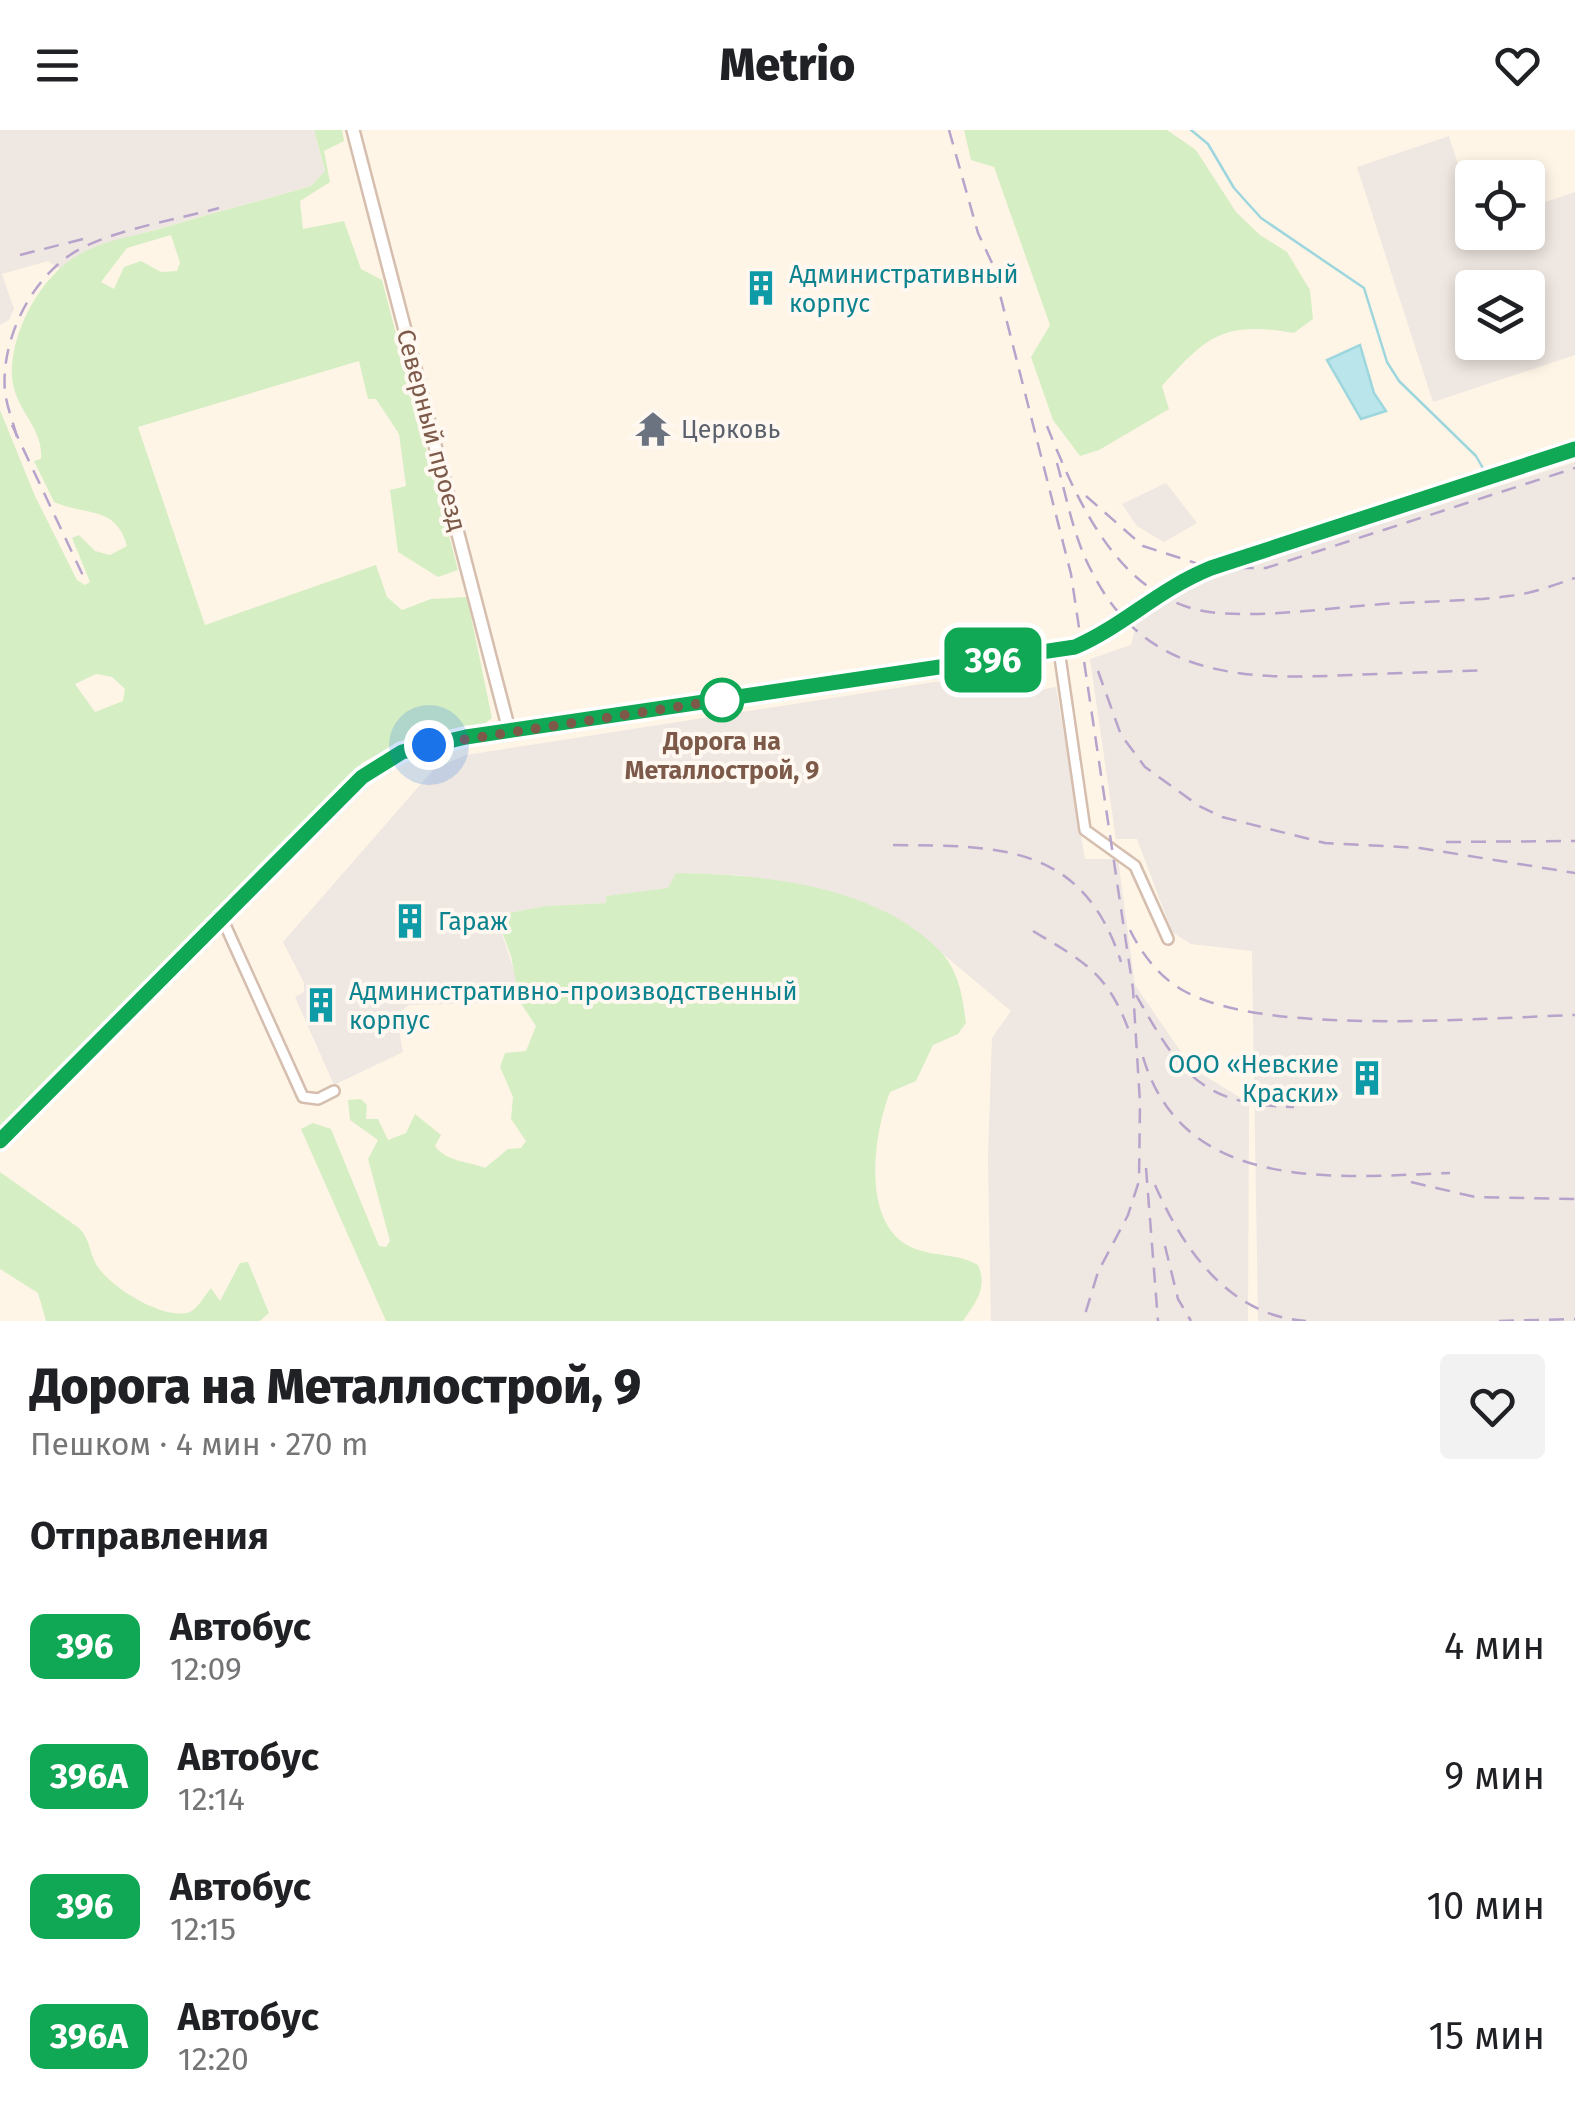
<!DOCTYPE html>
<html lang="ru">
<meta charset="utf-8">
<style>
:root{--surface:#fff;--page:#f2f2f2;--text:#202124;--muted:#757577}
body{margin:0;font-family:"Fira Sans",sans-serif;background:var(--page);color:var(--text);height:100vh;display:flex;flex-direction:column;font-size:38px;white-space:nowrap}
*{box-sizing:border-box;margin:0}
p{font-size:32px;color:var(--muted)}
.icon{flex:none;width:55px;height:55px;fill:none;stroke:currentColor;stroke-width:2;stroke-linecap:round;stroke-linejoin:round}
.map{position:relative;height:1191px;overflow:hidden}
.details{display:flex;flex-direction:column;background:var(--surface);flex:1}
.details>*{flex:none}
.badge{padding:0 20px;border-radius:15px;font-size:35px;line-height:65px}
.buttons{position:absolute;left:1455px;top:30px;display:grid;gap:20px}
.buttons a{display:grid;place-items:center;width:90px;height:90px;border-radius:10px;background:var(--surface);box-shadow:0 5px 15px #0003;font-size:50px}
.you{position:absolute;width:50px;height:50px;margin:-25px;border:8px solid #fff;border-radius:50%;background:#1a73e8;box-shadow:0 0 0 15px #1a73e833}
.map>.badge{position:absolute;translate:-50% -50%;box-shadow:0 0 0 5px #fff}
h2{padding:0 30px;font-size:38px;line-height:90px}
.round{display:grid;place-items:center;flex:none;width:105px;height:105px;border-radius:10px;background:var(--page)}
.headline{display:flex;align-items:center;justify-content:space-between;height:170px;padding:0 30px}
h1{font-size:48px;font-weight:800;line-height:75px}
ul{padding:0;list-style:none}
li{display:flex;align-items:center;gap:30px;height:130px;padding:0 30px}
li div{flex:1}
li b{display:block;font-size:38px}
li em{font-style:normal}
li .badge{min-width:110px;font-weight:700;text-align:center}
header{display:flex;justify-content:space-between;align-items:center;height:130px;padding:0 30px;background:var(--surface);font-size:45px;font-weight:800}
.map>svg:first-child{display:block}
</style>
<header><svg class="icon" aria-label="menu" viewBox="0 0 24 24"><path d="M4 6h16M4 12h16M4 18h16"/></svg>Metrio<svg class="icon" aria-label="heart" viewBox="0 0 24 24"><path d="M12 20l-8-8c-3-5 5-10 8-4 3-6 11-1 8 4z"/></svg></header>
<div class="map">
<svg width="1575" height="1191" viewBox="0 0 1575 1191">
<rect width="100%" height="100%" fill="#fef5e7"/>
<g fill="#efe7e1" fill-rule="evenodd">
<path d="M0 0H314L325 42 311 56 114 111 75 127 61 140 48 131 2 144 14 179 9 190 0 195Z"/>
<path d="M1449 6 1472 78V102H1528V78L1575 62V225L1433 272 1357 37ZM1472 158H1528V212H1472Z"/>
<path d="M1575 332V1191H1258L1252 821 1191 814 1172 802 1137 709H1116L1090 529 1131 515 1138 486 1170 461Z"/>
<path d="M1166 353 1197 393 1164 412 1137 396 1122 374Z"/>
<path d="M1018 539 1026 563 1056 557 1085 729H1118L1135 855 1192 938 1249 973 1248 1191H991L988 1028 992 908 1011 881 931 814 882 781 816 758 738 745 677 743 669 758 607 766 606 773 547 776 496 785 519 856 520 872 409 875 396 885 403 922 334 955 295 867 304 862V853L283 812 434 639 466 625Z"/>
</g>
<g fill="#d6eec3" fill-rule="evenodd">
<path d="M314 0H342L344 11 324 21 330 52 300 71 303 99 344 91 361 139 382 150 458 440 438 447 398 422 390 360 406 356 399 304 376 269H368L359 231 138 297 205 495 376 435 387 467 402 480 431 469 467 467 492 588 481 596 404 611 362 633 0 998V280L35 366 77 450 85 455 90 452 72 408 79 405 95 421 110 425 127 416C116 375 85 386 54 372L34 331 41 329C44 294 9 278 12 237 14 197 41 148 75 127 98 112 129 107 155 100 207 85 259 71 311 56L325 41ZM171 105 180 133 177 141 161 142 141 131 124 137 114 159 101 152 127 118ZM96 544 112 547 125 559 123 571 95 582 75 554Z"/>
<path d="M964 0H1167L1196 20 1236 82 1260 105 1287 122 1310 160 1313 189 1294 203C1225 191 1207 205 1162 256L1169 279 1099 320 1080 326 1053 290 1031 227 1050 195 994 37 971 30Z"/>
<path d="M676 743C762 744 877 755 940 821 959 841 963 868 966 893L958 904 933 915 916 951 890 962C874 1003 860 1093 911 1117 932 1127 958 1123 978 1135 988 1158 976 1172 963 1191H386L301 999 313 993 331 999 379 1116 386 1117 390 1111 368 1029 378 1010 350 990 348 970 361 969 367 975 366 989H378L388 1010 406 1003 415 984 441 1005 435 1016C446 1032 468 1031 485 1038L508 1019 521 1018 526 1011 511 989 513 967 500 937 505 923 526 921 536 896 520 872 511 826 496 785 547 776 606 773V766L668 758Z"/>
<path d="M0 1042 79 1098C90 1109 89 1121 96 1134 109 1157 164 1191 190 1182 198 1178 205 1165 211 1158L220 1171 240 1133 248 1132 269 1183 260 1191H46L38 1163 0 1139Z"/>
</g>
<path fill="#b9e5eb" stroke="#9ed6de" stroke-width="2.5" d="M1360 215 1374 263 1386 281 1361 289 1327 230Z"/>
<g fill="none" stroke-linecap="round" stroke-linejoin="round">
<path stroke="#9ed6de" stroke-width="2.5" d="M1191 0 1208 14 1234 58 1261 88 1364 158 1387 232 1399 251 1476 326 1484 340"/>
<defs>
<g id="minor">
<path d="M1059 520 1085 700 1135 736 1168 809"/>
<path d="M509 600 1075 517 1098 507 1159 462 1211 438 1575 319"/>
<path d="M222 788 303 967 318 969 334 961"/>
</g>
<path id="tertiary" d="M0 1011 362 647 402 622 509 600 353 0"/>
</defs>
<use href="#minor" stroke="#d5beae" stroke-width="14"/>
<use href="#tertiary" stroke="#d5beae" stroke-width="16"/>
<use href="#minor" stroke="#fff" stroke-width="9"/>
<use href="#tertiary" stroke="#fff" stroke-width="11"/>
<g stroke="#b7a3cb" stroke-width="2.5" stroke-dasharray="15 10" stroke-linecap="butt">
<path d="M949 0 978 103 992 133 1071 444 1133 859 1140 973 1139 1051 1128 1085 1098 1142 1083 1191"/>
<path d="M20 125 83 109"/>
<path d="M12 295 86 452"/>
<path d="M1047 296C1078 373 1121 475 1218 483 1269 487 1320 479 1371 475 1417 471 1463 472 1509 466 1531 464 1554 455 1575 448"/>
<path d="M17 307C13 292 7 277 5 262 0 207 35 139 86 116 127 97 175 90 219 78"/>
<path d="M1057 333C1067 369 1074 409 1092 442 1146 549 1246 550 1350 545 1395 543 1441 542 1487 540"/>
<path d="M1086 366 1143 416 1211 438H1266L1575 338"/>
<path d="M1098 541 1121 605 1145 637 1199 676 1222 687 1325 713 1420 718 1575 743"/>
<path d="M1446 712 1575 711"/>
<path d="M893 715C998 716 1083 713 1121 832"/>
<path d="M1130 800C1142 825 1161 849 1186 862 1268 906 1478 888 1575 885"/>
<path d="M1033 801C1083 831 1108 843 1129 901"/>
<path d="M1136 865C1180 942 1199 975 1294 977"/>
<path d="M1143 927C1184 1065 1339 1047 1450 1043"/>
<path d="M1146 1038 1158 1191"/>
<path d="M1411 1052 1475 1067 1575 1069"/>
<path d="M1155 1055C1183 1119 1229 1186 1306 1191"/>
<path d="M1165 1116 1178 1169 1191 1191"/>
<path d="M1499 1191 1575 1189"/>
</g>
</g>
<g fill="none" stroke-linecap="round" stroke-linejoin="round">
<defs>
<path id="line" d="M0 1011 362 647 402 622 466 607 1075 517C1125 495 1157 460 1211 438L1575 319"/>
</defs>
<use href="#line" stroke="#fff" stroke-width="22"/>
<use href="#line" stroke="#10a855" stroke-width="15"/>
<path stroke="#7c5948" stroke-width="10" stroke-dasharray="0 18" d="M429 615 722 570"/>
</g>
<defs>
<symbol id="building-bare" viewBox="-9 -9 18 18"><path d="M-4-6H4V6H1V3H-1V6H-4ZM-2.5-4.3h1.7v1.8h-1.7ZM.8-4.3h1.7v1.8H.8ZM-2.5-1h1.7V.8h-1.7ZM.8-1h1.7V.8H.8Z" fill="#0f9aa8" stroke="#fff8f0" stroke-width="2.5" paint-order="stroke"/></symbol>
<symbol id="temple-bare" viewBox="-9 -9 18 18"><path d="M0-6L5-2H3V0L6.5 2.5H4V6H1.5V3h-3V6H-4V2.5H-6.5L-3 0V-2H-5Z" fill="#6b7280" stroke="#fff8f0" stroke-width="2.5" paint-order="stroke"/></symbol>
</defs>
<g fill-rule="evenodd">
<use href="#building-bare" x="736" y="133" width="50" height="50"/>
<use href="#temple-bare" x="628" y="274" width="50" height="50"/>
<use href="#building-bare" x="385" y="766" width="50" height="50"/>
<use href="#building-bare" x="296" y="850" width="50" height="50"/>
<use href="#building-bare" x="1342" y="923" width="50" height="50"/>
</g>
<circle fill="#fff" stroke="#10a855" stroke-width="5" cx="722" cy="570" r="20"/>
<g text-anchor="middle" stroke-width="8" stroke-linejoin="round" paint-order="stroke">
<g font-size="25" fill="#0d838f" stroke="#fff8f0" text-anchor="start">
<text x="789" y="153">Административный<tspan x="789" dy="29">корпус</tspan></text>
<text x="438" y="800">Гараж</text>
<text x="349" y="870">Административно-производственный<tspan x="349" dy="29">корпус</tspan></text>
<text x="1339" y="943" text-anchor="end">ООО «Невские<tspan x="1339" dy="29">Краски»</tspan></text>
</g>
<g font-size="25" fill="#5b616d" stroke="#fff8f0" text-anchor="start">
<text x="681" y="308">Церковь</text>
</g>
<g font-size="25" fill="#7c5948" stroke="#fff8f0">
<text transform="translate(432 300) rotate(75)" y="9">Северный проезд</text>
</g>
<g font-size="25" font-weight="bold" fill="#7c5948" stroke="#fff8f0">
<text x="722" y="620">Дорога на<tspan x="722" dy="29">Металлострой, 9</tspan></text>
</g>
</g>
</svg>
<div class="buttons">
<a><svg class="icon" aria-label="locate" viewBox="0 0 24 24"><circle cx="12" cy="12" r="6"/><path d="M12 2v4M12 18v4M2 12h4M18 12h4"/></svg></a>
<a><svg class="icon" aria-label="layers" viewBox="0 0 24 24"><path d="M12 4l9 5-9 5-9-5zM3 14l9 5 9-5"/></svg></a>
</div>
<div class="you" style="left:429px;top:615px"></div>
<b class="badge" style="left:993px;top:530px;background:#10a855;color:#fff">396</b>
</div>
<section class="details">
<div class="headline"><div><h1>Дорога на Металлострой, 9</h1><p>Пешком · 4 мин · 270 m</p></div><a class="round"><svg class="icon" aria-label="heart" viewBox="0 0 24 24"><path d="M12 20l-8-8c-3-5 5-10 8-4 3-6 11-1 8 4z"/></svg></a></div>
<h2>Отправления</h2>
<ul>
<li><span class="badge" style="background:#10a855;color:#fff">396</span><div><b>Автобус</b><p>12:09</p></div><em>4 мин</em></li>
<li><span class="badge" style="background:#10a855;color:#fff">396А</span><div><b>Автобус</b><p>12:14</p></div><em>9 мин</em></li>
<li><span class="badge" style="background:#10a855;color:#fff">396</span><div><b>Автобус</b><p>12:15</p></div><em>10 мин</em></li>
<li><span class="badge" style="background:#10a855;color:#fff">396А</span><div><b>Автобус</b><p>12:20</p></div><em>15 мин</em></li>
</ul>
</section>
